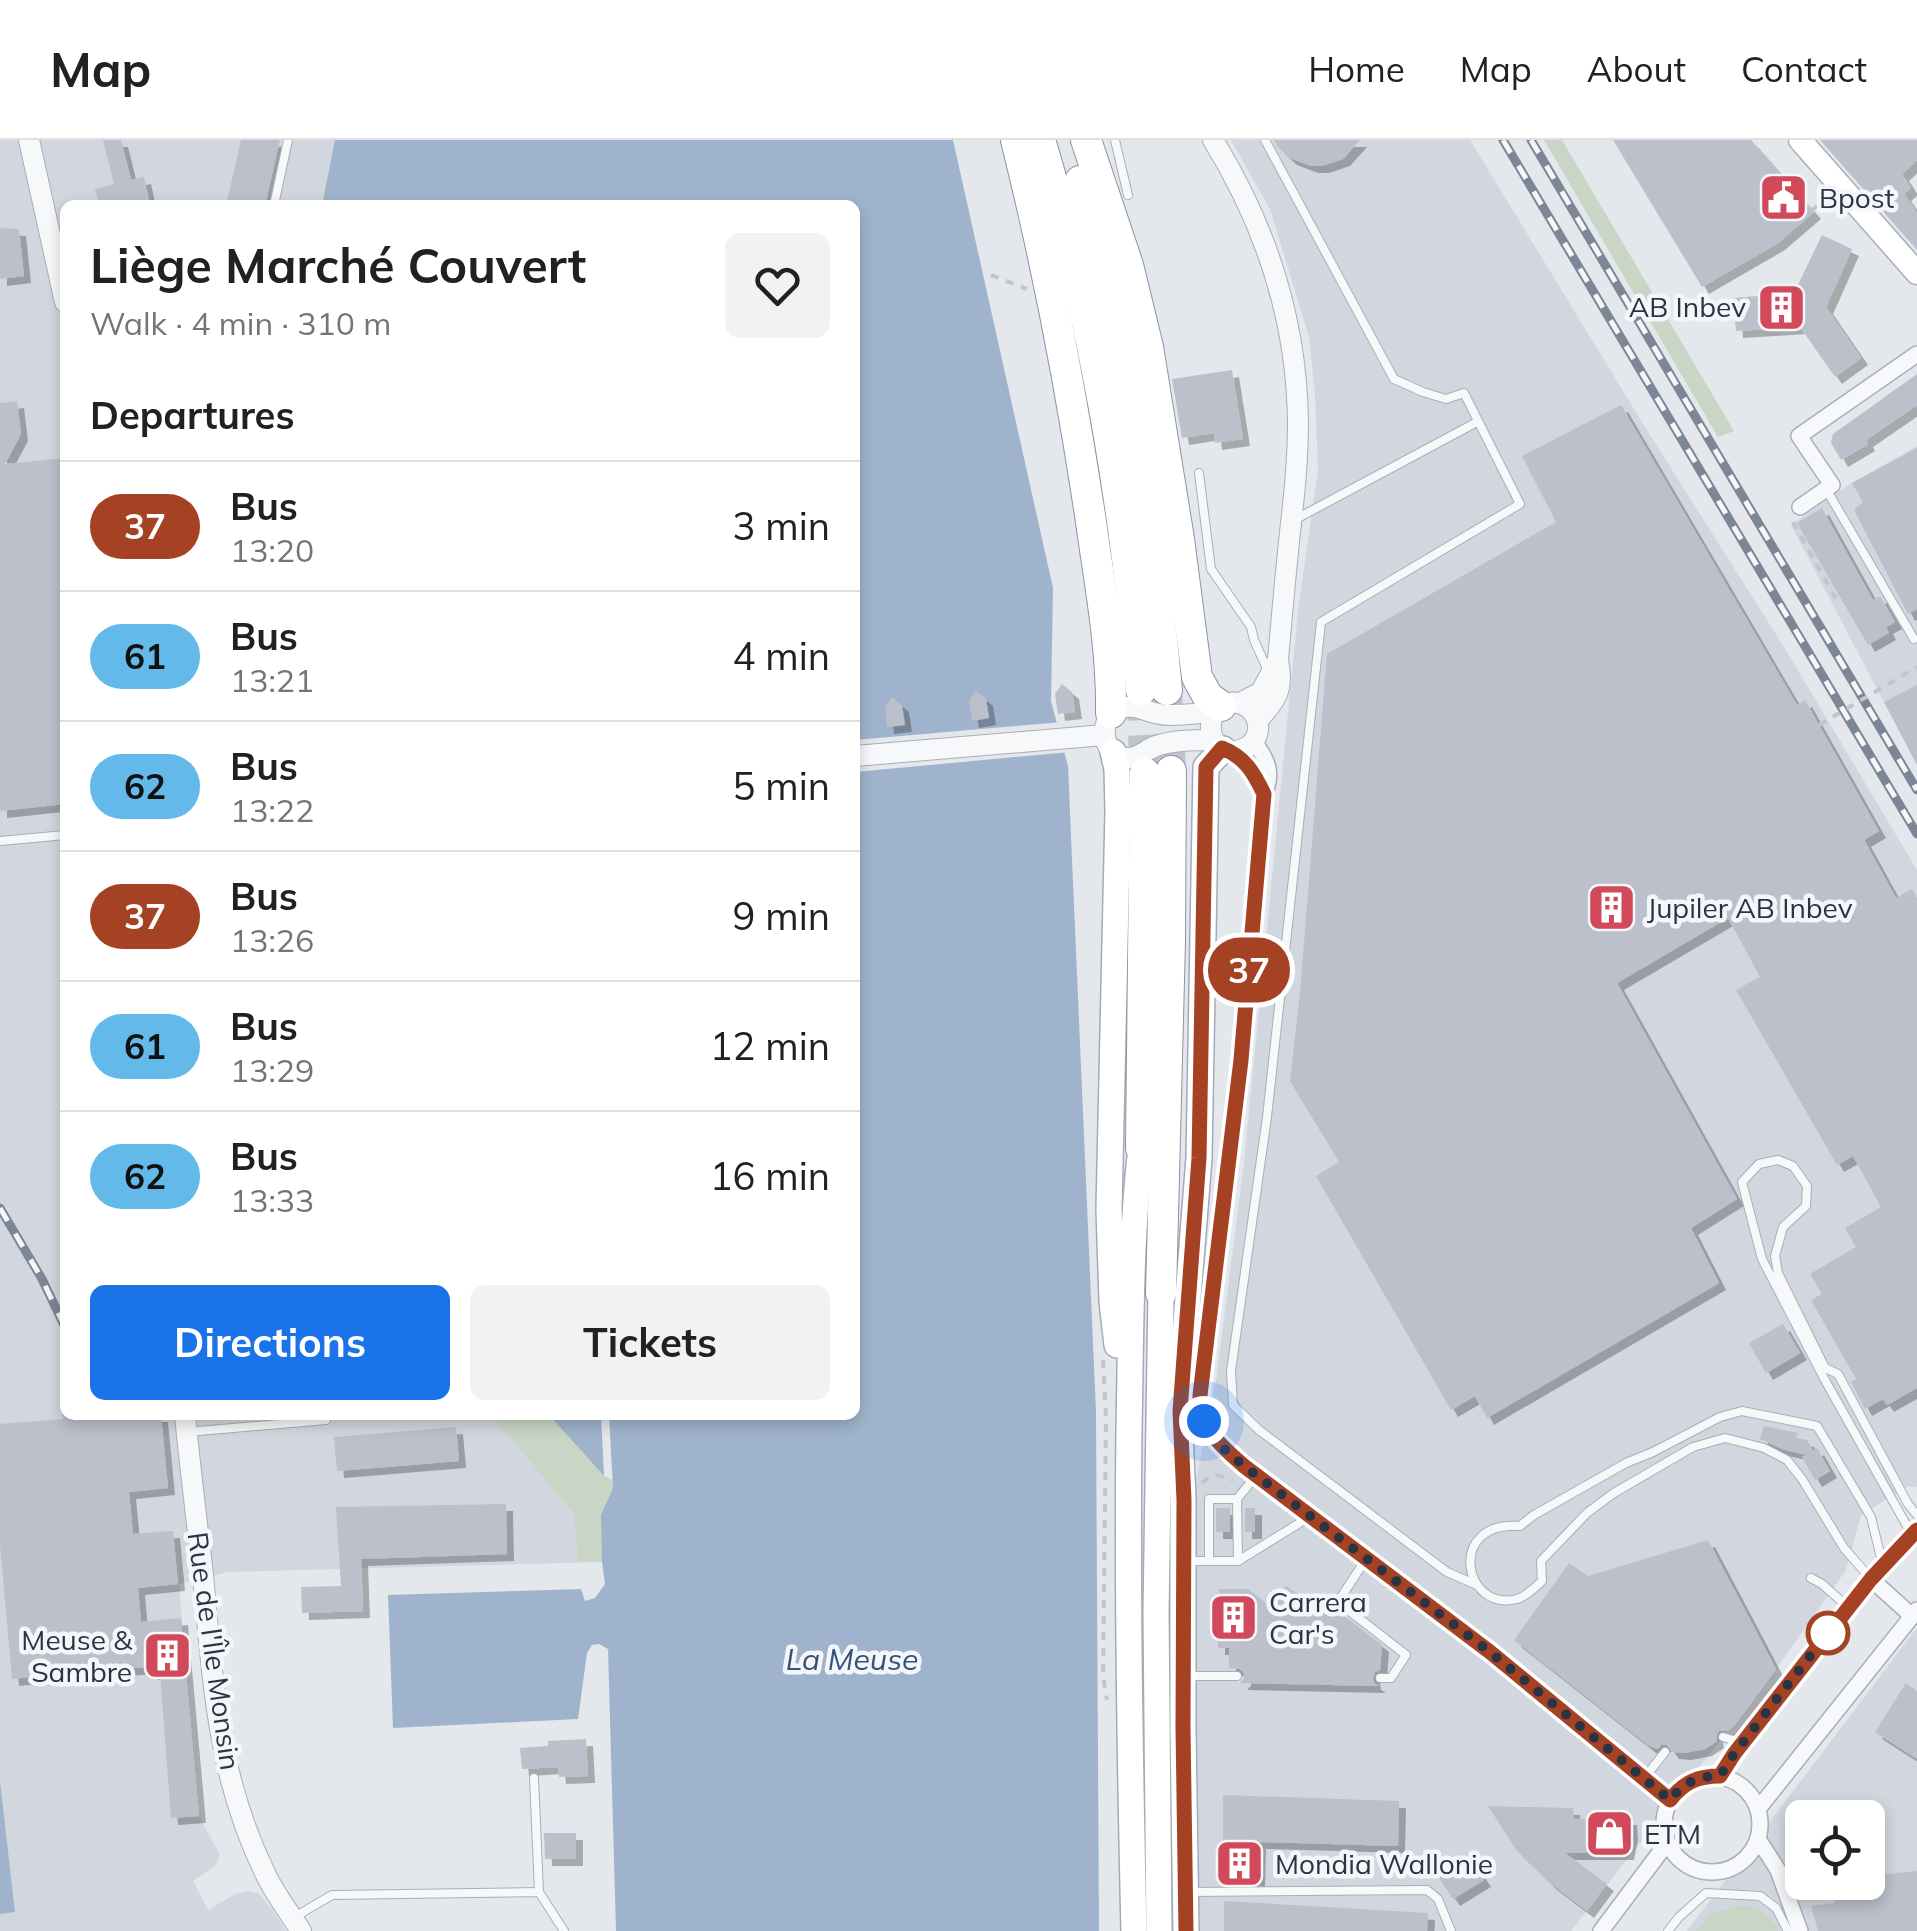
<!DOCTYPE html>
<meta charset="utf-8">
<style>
:root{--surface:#fff;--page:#f2f2f2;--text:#202124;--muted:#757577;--line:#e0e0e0;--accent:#1a73e8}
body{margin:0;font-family:Mulish,sans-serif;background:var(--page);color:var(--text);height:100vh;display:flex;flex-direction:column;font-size:38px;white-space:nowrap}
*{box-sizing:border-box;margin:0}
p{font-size:32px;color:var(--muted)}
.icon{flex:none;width:55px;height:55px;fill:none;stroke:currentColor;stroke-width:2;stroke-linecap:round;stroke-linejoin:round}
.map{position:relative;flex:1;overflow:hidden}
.sheet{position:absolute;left:60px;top:60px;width:800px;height:1220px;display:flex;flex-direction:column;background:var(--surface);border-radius:15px;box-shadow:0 5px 15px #0003}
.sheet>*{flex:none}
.badge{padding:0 20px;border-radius:32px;font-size:35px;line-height:65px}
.controls{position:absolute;left:1785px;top:1660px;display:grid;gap:20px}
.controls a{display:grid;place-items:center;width:100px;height:100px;border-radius:15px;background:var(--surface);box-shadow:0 5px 15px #0003;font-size:50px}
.you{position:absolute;width:50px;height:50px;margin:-25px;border:8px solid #fff;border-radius:50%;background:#1a73e8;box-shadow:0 0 0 15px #1a73e833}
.map>.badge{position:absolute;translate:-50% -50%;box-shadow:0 0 0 5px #fff}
h2{padding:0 30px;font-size:38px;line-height:90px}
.round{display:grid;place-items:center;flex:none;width:105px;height:105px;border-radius:15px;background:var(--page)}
.summary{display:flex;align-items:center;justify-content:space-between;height:170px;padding:0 30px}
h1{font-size:48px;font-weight:700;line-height:75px}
.cta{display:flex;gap:20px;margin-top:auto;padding:20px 30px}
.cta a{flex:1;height:115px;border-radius:15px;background:var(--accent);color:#fff;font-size:40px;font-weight:700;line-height:115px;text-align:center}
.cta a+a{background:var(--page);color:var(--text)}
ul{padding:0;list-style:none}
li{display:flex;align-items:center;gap:30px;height:130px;padding:0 30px;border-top:2px solid var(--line)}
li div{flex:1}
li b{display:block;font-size:38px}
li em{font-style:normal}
li .badge{min-width:110px;font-weight:700;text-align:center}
header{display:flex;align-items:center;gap:60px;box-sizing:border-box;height:140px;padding:0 50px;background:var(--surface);border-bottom:2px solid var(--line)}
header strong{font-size:48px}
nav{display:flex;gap:55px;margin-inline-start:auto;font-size:35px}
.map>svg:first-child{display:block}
</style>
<header>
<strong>Map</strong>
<nav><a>Home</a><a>Map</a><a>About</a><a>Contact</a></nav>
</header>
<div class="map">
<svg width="1917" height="1791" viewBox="0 0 1917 1791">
<defs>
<filter id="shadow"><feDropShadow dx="7" dy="7" stdDeviation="0" flood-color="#0004"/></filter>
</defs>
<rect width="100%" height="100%" fill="#e4e7ec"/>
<g fill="#d2d6de" fill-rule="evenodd">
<path d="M0 0H335L322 65H65V1275H549L604 1336 612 1340 613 1348 601 1375 602 1422 228 1432 179 1444 199 1676 220 1715 216 1725 193 1741 208 1770 235 1754 247 1751 258 1753 271 1768 286 1791H0V1774L15 1771 0 1641Z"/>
<path d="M1231 0H1470L1645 287 1784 507 1917 730V1347H1907L1861 1375 1846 1430 1776 1529 1571 1791H1200L1193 1354 1216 1241 1244 1023 1298 471 1318 329 1315 255 1309 197 1270 69Z"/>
<path d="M1917 306V625L1791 385 1852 343Z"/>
<path d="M1917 1488V1791H1687L1913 1493ZM1802 1678H1868V1742H1802Z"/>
</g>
<g fill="#c9d6c5">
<path d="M1544 0H1562L1734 291 1718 297Z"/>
<path d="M491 1275H549L604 1336 612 1340 613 1348 601 1375 602 1422H578L574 1373Z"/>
<path d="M1743 1765C1760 1769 1771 1775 1779 1791H1696L1711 1774Z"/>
</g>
<g fill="#9fb4cc">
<path d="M335 0H953L1053 448 1051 561 1068 626 1096 1273 1099 1791H616L608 1509 599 1504 592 1505 587 1513 578 1579 393 1588 388 1455 581 1449 585 1461 595 1458 605 1444 602 1422 601 1375 613 1348 609 1275H855V65H322Z"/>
<path d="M549 1275H601L604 1336Z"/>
<path d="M0 1641 15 1772 0 1774Z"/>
</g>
<path fill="#e4e7ec" d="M1062 582 1070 612 855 632V600Z"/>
<g fill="#bbc0ca" filter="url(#shadow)">
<path d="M103 0H121L131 40 144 37 150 65H99L95 49 114 44Z"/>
<path d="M241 0H280L265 65H226Z"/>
<path d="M1274 0H1360L1343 19 1322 26H1311L1290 18 1278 7Z"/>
<path d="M1613 0H1751L1814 72 1778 103 1702 147Z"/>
<path d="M1820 0H1917V20L1902 34 1911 48 1904 54 1917 73V110Z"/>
<path d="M0 88 19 89 24 136 0 139Z"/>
<path d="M1822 95 1852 109 1826 167 1861 218 1835 237 1800 187 1736 191 1733 158 1794 153Z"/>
<path d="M1232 230 1243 299 1215 303 1214 293 1182 298 1172 239Z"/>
<path d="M1917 234V265L1866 300 1868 304 1841 320 1831 303 1833 294Z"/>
<path d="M17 261 21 294 5 324 65 318V664L0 671V263Z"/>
<path d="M1621 265 1797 565 1805 560 1879 691 1864 700 1896 758 1912 749 1917 758V1248L1887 1265 1883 1259 1865 1269 1851 1242 1856 1239 1811 1160 1822 1154 1810 1134 1856 1107 1845 1088 1881 1067 1853 1016 1837 1025 1736 850 1760 837 1728 778 1617 843 1737 1059 1691 1088 1719 1143 1487 1278 1475 1256 1451 1270 1316 1036 1339 1022 1290 941 1300 853 1327 514 1556 382 1522 316Z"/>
<path d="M1917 308V469L1908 474 1854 370 1863 362 1852 343Z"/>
<path d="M1822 368 1873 460 1880 456 1895 482 1886 487 1889 493 1868 505 1797 383Z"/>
<path d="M1062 544 1072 552 1075 572 1058 574 1055 554Z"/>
<path d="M1917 545V625L1884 562Z"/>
<path d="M976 551 986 559 989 578 972 581 969 560Z"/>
<path d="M892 557 902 565 905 585 887 587 885 567Z"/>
<path d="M1783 1184 1800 1213 1766 1233 1749 1203Z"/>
<path d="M62 1275H161L168 1348 129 1352 133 1394 173 1391 178 1444 138 1448 141 1482 181 1478 199 1676 171 1678 160 1532 151 1533V1527L87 1531 12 1539 0 1405V1284L63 1279Z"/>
<path d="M1764 1286 1798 1293 1796 1298 1807 1300 1813 1311 1817 1308 1830 1331 1815 1340 1802 1317 1806 1315 1782 1309 1760 1299Z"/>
<path d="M456 1287 459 1321 337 1331 334 1297Z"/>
<path d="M506 1364 507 1414 361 1419 363 1471 302 1473 301 1447 341 1446 336 1367Z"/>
<rect x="1216" y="1368" width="14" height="24"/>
<rect x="1245" y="1368" width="10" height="24"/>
<path d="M1708 1400 1776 1529 1736 1583 1728 1591H1719L1716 1596 1717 1601 1705 1609 1684 1613 1672 1612 1667 1605H1661L1658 1609 1649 1606 1514 1500 1569 1423 1588 1436Z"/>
<path d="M1286 1446 1321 1470 1326 1462 1382 1505 1380 1530 1375 1532 1373 1537 1374 1543 1379 1546 1240 1543 1244 1539V1533L1240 1529 1229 1528V1508H1218L1219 1449H1248L1271 1467Z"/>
<path d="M1906 1543 1917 1551V1619L1875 1592Z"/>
<path d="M586 1599 588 1636 559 1637 558 1627 522 1629 520 1608 548 1606V1601Z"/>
<path d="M1223 1655 1399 1661 1398 1706 1259 1702 1258 1740 1254 1744H1228L1223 1739Z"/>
<path d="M1488 1666 1573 1668 1574 1679 1630 1678 1631 1693 1627 1713H1565L1607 1744 1587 1771 1550 1743 1517 1711Z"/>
<path d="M544 1693H576V1719H545Z"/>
<path d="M1468 1715 1484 1740 1453 1759 1437 1735Z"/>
<path d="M1917 1731V1791H1818L1811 1766 1835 1763 1833 1742H1868V1736Z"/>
<path d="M1224 1761 1428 1773 1427 1791H1224Z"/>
</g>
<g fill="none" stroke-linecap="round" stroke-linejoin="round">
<g stroke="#bfc3cb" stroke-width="30" stroke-dasharray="30 15" stroke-linecap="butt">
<path d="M1141 550 1145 633"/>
<path d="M1167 550 1171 631"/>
</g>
<defs>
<g id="service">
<path d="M1115 0 1128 55"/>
<path d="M1265 0 1394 239 1423 252 1446 259 1464 253 1520 364 1321 482 1267 977 1231 1231 1233 1265 1259 1290 1447 1432 1477 1445"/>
<path d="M274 65 288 0"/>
<path d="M1199 333 1211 429 1251 487 1254 500 1268 531"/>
<path d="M1826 349 1914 499"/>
<path d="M1296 379 1477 282"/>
<path d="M0 701 65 695"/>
<path d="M187 1292 326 1280"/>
<path d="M1912 1395 1826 1242 1762 1119 1742 1042 1759 1024 1778 1020 1793 1026 1807 1046 1806 1066 1783 1087 1775 1116 1778 1133 1825 1228 1838 1234 1908 1364 1917 1375"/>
<path d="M1366 1419 1338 1462 1406 1515 1391 1538H1380"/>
<path d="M1188 1421H1238L1311 1376"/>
<path d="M1209 1421V1359H1237"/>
<path d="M1238 1421 1237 1359 1255 1337"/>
<path d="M1811 1438 1822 1444 1849 1468"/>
<path d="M1871 1439 1844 1408 1802 1339 1787 1320 1764 1308 1725 1298 1693 1307 1614 1353 1587 1373 1541 1421 1542 1441C1535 1447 1526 1457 1517 1459 1463 1473 1446 1380 1520 1386L1534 1375 1626 1323 1653 1312 1720 1277 1742 1271 1817 1286 1871 1377 1883 1426"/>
<path d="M1187 1536H1237"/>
<path d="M1723 1597 1743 1603"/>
<path d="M1645 1637 1665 1612"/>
<path d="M534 1638 539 1752"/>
<path d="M1190 1752 1427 1750 1438 1759 1451 1791"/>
<path d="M293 1778 332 1755 539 1752 564 1791"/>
<path d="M1668 1791 1679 1777 1706 1753 1760 1756 1776 1768 1788 1791"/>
</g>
<g id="minor">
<path d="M1800 367 1832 345 1799 296 1917 214"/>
<path d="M1254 601C1267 620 1274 632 1264 654L1241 921 1221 1097 1200 1255V1268L1209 1292 1216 1301 1244 1326 1490 1513 1670 1659"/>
<path d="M1230 611 1249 626 1264 654"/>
<path d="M1871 1439 1912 1476"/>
<circle cx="1712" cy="1684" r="48"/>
<path d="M1720 1636C1741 1604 1765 1574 1789 1544 1830 1491 1871 1439 1917 1390"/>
<path d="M1758 1669 1917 1470"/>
<path d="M1758 1699 1778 1730 1800 1791"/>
<path d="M1601 1791 1667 1703"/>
</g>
<g id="tertiary">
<path d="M29 0 65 162"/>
<path d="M1213 0C1266 86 1297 182 1298 283 1298 317 1295 350 1291 383 1286 429 1282 474 1278 520 1284 550 1277 559 1257 581"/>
<path d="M1240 563 1261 552 1277 522"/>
<path d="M1214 600C1195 600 1174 600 1156 606 1145 610 1139 619 1126 618 1103 614 1100 589 1111 573 1136 558 1144 575 1169 575 1183 575 1201 574 1215 570 1225 566 1218 566 1228 563 1245 560 1260 574 1258 590 1257 598 1252 605 1245 608 1218 622 1201 591 1217 569"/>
<path d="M855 616 1104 595"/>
<path d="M185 1275C190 1328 197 1382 203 1435 213 1541 217 1635 265 1733 274 1753 289 1772 301 1791"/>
</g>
<path id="secondary" d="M1800 0 1917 133"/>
<g id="primary">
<path d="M1113 612 1117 629 1118 671 1109 1069 1112 1162 1117 1205"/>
<path d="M1134 1791C1130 1624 1127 1457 1129 1289 1131 1195 1130 1101 1141 1008"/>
<path d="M1159 1791 1156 1473 1161 1153"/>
<path d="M1186 1791 1183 1589V1360L1179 1271 1199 1018 1206 627 1223 609"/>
</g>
<g id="motorway">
<path d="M1016 0C1047 124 1071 249 1090 375 1099 441 1112 506 1111 573"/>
<path d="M1040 0C1094 178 1125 365 1141 550"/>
<path d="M1086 0 1128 125 1148 207 1179 399 1197 537 1208 557 1221 566"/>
<path d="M1080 41C1125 208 1151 378 1167 550"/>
<path d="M1141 1008 1145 633"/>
<path d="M1161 1153 1170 801 1171 631"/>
</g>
</defs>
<use href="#service" stroke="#a9aeb7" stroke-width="10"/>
<use href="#minor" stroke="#a9aeb7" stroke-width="18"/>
<use href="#tertiary" stroke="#a9aeb7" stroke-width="22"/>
<use href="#secondary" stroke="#a9aeb7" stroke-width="25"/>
<use href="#primary" stroke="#a3abb8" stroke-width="28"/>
<use href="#motorway" stroke="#8b94a3" stroke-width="32"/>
<g stroke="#c2c5cb" stroke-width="4" stroke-dasharray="8 8" stroke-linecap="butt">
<path d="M1812 70 1817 66"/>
<path d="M991 135 1027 149"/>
<path d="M1793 382 1836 459"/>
<path d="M1103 1220 1106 1277 1103 1536 1107 1560"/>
<path d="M1202 1343C1216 1331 1218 1336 1233 1340"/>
</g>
<use href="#service" stroke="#f7f8fa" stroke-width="8"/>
<use href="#minor" stroke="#f7f8fa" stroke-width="15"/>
<use href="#tertiary" stroke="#f7f8fa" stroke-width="20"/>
<use href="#secondary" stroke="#fff" stroke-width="22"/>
<use href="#primary" stroke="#fff" stroke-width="25"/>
<use href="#motorway" stroke="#fff" stroke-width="30"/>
<defs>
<g id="rail">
<path d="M1503 0 1917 694"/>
<path d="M1531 0 1917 650"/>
<path d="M0 1068 42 1139 65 1187"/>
</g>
</defs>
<use href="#rail" stroke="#7d8696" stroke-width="9"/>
<use href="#rail" stroke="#f4f6f9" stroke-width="5" stroke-dasharray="15" stroke-linecap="butt"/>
<path stroke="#c2c5cb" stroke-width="4" stroke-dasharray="8 8" stroke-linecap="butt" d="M1819 585 1917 527"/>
</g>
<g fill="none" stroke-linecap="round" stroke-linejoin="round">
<defs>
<path id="line" d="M1186 1791 1183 1588 1184 1360 1180 1271 1199 1018 1206 627 1222 608C1245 617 1254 633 1264 654L1241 920 1200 1255C1200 1289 1220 1305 1244 1326L1490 1512 1670 1660C1684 1642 1698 1636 1720 1636L1734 1614 1871 1439 1917 1390"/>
</defs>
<use href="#line" stroke="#fff" stroke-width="22"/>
<use href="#line" stroke="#a64224" stroke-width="15"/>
<path stroke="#2b3445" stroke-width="10" stroke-dasharray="0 18" d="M1204 1281 1216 1302 1244 1326 1490 1512 1670 1660C1684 1642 1698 1636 1720 1636L1734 1614 1828 1493"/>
</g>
<defs>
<symbol id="civic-square" viewBox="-11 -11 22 22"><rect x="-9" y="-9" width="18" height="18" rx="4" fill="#d1495b" stroke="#f4f6f9"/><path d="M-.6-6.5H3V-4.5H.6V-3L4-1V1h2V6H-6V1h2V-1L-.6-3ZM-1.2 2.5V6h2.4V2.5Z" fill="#fff"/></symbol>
<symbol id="building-square" viewBox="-11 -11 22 22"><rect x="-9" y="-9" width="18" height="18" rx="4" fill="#d1495b" stroke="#f4f6f9"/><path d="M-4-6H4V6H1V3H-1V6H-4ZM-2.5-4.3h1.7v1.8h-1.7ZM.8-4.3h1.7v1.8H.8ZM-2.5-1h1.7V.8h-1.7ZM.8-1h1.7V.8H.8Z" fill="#fff"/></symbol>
<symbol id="shop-square" viewBox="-11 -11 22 22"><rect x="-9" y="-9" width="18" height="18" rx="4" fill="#d1495b" stroke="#f4f6f9"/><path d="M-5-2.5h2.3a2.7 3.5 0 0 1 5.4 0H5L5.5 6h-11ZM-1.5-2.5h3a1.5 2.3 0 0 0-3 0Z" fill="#fff"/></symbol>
</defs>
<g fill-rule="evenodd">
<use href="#civic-square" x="1756" y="30" width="55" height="55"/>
<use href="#building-square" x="1754" y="140" width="55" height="55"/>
<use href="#building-square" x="1584" y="740" width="55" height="55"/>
<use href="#building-square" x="1206" y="1450" width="55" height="55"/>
<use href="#building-square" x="140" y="1488" width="55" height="55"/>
<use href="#shop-square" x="1582" y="1666" width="55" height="55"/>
<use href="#building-square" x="1212" y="1696" width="55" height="55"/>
</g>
<circle fill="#fff" stroke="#a64224" stroke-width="5" cx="1828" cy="1493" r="20"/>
<g text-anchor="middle" stroke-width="9" stroke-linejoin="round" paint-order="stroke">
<g font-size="28" fill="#2b3445" stroke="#f4f6f9" text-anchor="start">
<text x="1819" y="68">Bpost</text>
<text x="1746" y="177" text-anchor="end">AB Inbev</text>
<text x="1647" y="778">Jupiler AB Inbev</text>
<text x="1269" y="1472">Carrera<tspan x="1269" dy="32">Car's</tspan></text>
<text x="132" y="1510" text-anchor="end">Meuse &amp;<tspan x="132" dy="32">Sambre</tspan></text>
<text x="1644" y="1704">ETM</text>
<text x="1275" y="1734">Mondia Wallonie</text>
</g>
<g font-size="28" fill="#2b3445" stroke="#f4f6f9">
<text transform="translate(214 1511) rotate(82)" y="10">Rue de l'Île Monsin</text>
</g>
<g font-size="30" font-style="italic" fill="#34527a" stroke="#f4f6f9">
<text x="852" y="1530">La Meuse</text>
</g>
</g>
</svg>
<div class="controls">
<a><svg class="icon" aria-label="locate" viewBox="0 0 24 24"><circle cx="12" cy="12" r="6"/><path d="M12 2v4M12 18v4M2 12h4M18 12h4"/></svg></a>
</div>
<div class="you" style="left:1204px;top:1281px"></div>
<b class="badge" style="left:1249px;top:830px;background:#a64224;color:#fff">37</b>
<section class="sheet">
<div class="summary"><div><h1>Liège Marché Couvert</h1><p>Walk · 4 min · 310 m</p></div><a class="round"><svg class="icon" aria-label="heart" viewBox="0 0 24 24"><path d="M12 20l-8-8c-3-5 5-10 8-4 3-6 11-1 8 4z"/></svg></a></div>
<h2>Departures</h2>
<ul>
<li><span class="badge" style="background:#a64224;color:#fff">37</span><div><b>Bus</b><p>13:20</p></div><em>3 min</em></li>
<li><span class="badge" style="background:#63b9e9;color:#111">61</span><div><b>Bus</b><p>13:21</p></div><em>4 min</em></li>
<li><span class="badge" style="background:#63b9e9;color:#111">62</span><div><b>Bus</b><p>13:22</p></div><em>5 min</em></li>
<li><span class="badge" style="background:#a64224;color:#fff">37</span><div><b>Bus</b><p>13:26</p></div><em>9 min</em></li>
<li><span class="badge" style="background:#63b9e9;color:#111">61</span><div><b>Bus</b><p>13:29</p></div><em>12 min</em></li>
<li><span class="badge" style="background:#63b9e9;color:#111">62</span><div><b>Bus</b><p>13:33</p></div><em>16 min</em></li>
</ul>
<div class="cta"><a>Directions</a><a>Tickets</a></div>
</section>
</div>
